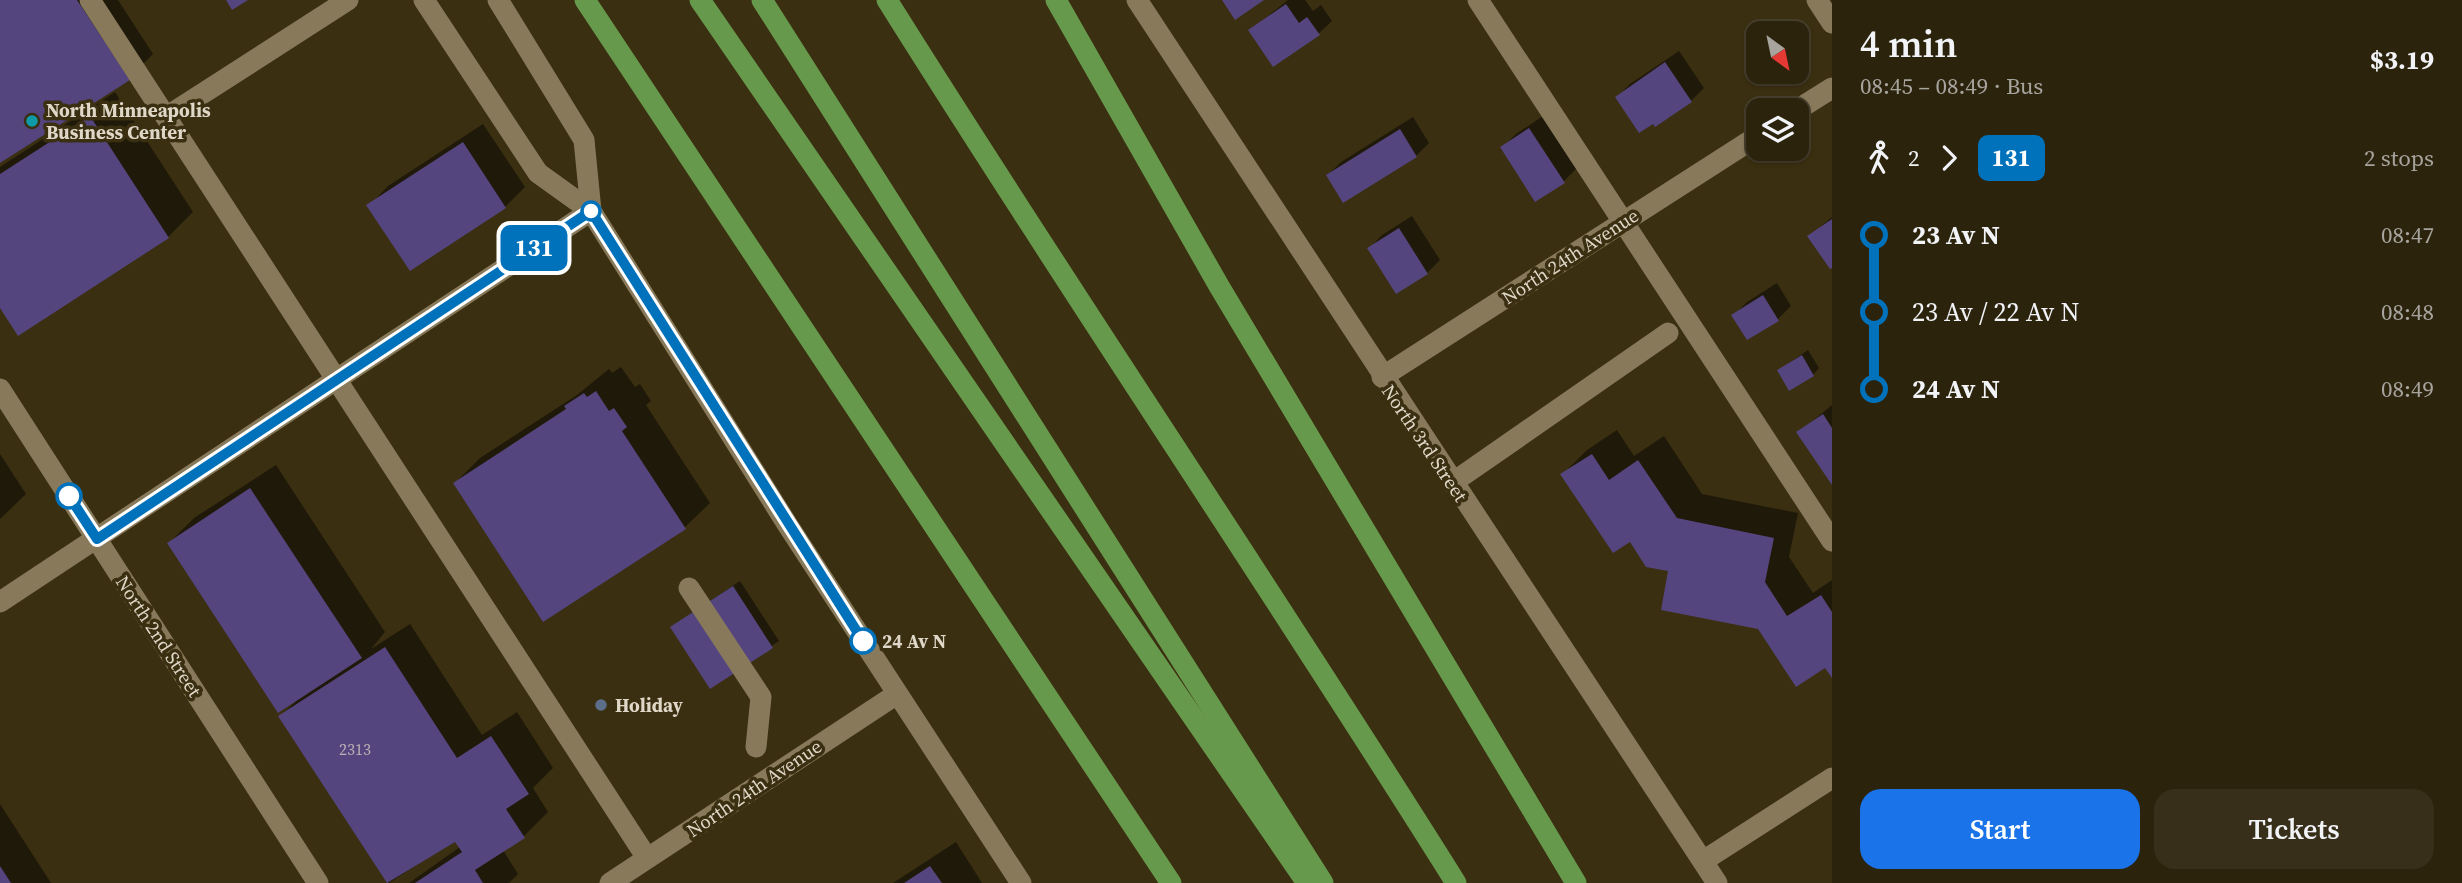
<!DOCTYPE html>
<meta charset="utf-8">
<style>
:root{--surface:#2c230d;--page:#382f1b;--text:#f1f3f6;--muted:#a6a49d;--line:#48402e;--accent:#1a73e8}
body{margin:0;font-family:"Source Serif 4",serif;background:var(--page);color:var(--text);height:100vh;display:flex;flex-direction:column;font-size:26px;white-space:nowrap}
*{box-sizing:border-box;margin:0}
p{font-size:23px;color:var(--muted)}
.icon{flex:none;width:38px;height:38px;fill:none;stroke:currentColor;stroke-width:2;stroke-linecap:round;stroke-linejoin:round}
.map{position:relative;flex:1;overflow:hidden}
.sheet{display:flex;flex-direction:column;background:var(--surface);width:630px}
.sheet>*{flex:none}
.badge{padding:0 14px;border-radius:10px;font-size:24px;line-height:46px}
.needle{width:46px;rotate:147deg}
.controls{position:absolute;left:1746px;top:21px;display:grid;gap:14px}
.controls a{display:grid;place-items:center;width:63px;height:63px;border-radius:14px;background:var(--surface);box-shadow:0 2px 5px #0004,0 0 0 2px var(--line);font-size:35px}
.map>.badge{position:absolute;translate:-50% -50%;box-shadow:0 0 0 4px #fff}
.legs{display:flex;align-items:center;gap:10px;height:77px;padding:0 28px;font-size:23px}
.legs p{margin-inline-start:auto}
.summary{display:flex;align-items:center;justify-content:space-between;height:119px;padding:0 28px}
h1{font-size:38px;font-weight:600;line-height:52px}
.button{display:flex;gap:14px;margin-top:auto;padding:14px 28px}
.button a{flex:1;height:80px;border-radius:21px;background:var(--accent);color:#fff;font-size:28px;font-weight:600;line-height:80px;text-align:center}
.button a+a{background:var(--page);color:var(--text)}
ul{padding:0 28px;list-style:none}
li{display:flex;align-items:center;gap:24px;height:77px;font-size:26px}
li i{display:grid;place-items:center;width:10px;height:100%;margin:0 9px;background:currentColor}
li i::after{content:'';width:18px;height:18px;margin:-9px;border:5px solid;border-radius:50%;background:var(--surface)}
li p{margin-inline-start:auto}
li:first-child i{background:linear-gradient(#0000 50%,currentColor 0)}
li:last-child i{background:linear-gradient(currentColor 50%,#0000 0)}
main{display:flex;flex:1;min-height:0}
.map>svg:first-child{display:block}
</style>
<main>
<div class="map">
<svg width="1832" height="883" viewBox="0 0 1832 883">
<rect width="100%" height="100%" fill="#3b2f11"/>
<g fill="#0007">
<path d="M0 0H118L153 54 129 78 0 161Z"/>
<path d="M1288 0H1305L1313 11 1321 5 1332 21 1318 34 1250 30Z"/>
<path d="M1679 51 1704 88 1691 101 1617 97 1630 84Z"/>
<path d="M115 92 193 212 168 237 0 305V167Z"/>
<path d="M1543 116 1577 168 1563 182 1503 147 1516 134Z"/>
<path d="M1413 117 1429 143 1416 156 1328 175 1341 162Z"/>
<path d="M483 124 525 187 505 207 410 269 369 206 388 186Z"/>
<path d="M1412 216 1440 260 1427 273 1369 249 1382 235Z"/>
<path d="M1832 217V266L1810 236Z"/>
<path d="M1777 283 1791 306 1778 319 1748 338 1734 315 1747 302Z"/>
<path d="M1808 350 1819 368 1813 375 1779 370Z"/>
<path d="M621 367 635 387 640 384 651 401 646 405 710 503 685 527 543 619 455 483 480 458 577 395 609 369 612 373Z"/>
<path d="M1832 405V481L1799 432Z"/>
<path d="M1617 430 1634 456 1664 436 1702 494 1798 513 1789 557 1813 593 1832 580V675L1825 665 1671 570 1631 539 1563 474 1587 450Z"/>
<path d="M0 454 26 494 0 519Z"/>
<path d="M276 465 385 632 371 649 410 624 482 735 517 712 553 768 533 788 548 812 524 836 503 850 518 874 509 883H409L460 847 456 839 389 883 281 716 295 702 169 543 194 518Z"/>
<path d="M740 581 779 641 711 687 672 627Z"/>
<path d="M0 804 51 883H0Z"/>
<path d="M956 842 982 883H893Z"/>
</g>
<g fill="#54457e">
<path d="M0 0H77L130 80 0 163Z"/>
<path d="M226 0H248L232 10Z"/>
<path d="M1222 0H1264L1235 20Z"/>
<path d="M1286 4 1299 23 1307 17 1320 35 1273 67 1248 30Z"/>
<path d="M1665 62 1692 102 1655 127 1653 124 1639 133 1615 97Z"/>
<path d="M90 116 169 238 18 336 0 308V174Z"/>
<path d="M1529 128 1565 183 1535 202 1500 147Z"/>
<path d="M1400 129 1417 157 1343 203 1326 175Z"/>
<path d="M463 142 506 208 410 271 366 205Z"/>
<path d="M1832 219V268L1830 269 1807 236Z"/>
<path d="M1399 228 1428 274 1396 294 1367 248Z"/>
<path d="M1763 295 1779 321 1747 340 1731 315Z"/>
<path d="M1802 355 1814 376 1789 391 1777 370Z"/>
<path d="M596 391 609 411 614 408 627 427 622 431 686 529 543 622 453 483 566 409 564 406 584 393 587 397Z"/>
<path d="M1823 414 1832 428V485L1796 432Z"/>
<path d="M1592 454 1609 480 1638 460 1677 518 1774 538 1765 582 1787 616 1821 595 1832 612V678L1825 668 1796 687 1758 629 1661 610 1668 571 1646 567 1630 542 1613 553 1560 474Z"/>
<path d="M250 488 362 658 278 713 167 543Z"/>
<path d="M733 586 773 648 710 689 670 627Z"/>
<path d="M385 647 457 758 491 736 529 794 506 809 525 838 475 870 483 883H415L462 852 455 842 387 883 278 716Z"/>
<path d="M0 866 11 883H0Z"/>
<path d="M930 866 942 883H904Z"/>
</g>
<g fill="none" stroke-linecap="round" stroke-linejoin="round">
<g stroke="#87795a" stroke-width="21">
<path d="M90 0 647 858"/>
<path d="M424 0 538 173 591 211 787 524 1021 883"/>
<path d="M498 0 584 140 591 211"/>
<path d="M1137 0 1717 883"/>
<path d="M1478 0 1832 541"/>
<path d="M1817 0 1832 23"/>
<path d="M1797 110 1832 88"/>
<path d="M166 117 348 0"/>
<path d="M1382 377 1759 135"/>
<path d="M0 389 318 883"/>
<path d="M1452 483 1668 333"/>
<path d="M689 588 761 697 756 747"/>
<path d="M0 602 591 211"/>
<path d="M1703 861 1832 778"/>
<path d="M610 883 897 694"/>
</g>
<g stroke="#67994c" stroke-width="21">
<path d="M585 0 1171 883"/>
<path d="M700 0 1307 883"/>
<path d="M762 0 1323 883"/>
<path d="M887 0C1073 297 1270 586 1456 883"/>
<path d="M1056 0 1219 286 1576 883"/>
</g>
</g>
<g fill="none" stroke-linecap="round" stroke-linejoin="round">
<defs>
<path id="line-1" d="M69 496 97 539 591 211 863 641"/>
</defs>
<use href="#line-1" stroke="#fff" stroke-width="16"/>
<use href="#line-1" stroke="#0072bc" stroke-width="10"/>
</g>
<circle fill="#0f9aa8" stroke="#3b2f11" stroke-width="2.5" cx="32" cy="121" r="7"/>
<g fill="#fff" stroke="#0072bc" stroke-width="3.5">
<circle cx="591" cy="211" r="9"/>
<circle cx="69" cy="496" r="12"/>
<circle cx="863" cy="641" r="12"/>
</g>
<circle fill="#5c6f8a" stroke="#3b2f11" stroke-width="2.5" cx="601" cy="705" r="7"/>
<g text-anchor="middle" stroke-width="7" stroke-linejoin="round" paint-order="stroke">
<g font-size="16" fill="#bcb2b5">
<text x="355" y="755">2313</text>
</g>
<g font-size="19" font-weight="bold" fill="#dfd7c7" stroke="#3b2f11" text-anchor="start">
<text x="46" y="117">North Minneapolis<tspan x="46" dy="22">Business Center</tspan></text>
<text x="615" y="712">Holiday</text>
</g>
<g font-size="19" fill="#dfd7c7" stroke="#3b2f11">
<text transform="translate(1570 256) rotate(-33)" y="7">North 24th Avenue</text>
<text transform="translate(1425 443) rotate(56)" y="7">North 3rd Street</text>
<text transform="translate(159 636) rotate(57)" y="7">North 2nd Street</text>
<text transform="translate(754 788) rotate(-34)" y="7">North 24th Avenue</text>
</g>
<g font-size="19" font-weight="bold" fill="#dfd7c7" stroke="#3b2f11" text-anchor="start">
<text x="882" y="648">24 Av N</text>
</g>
</g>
</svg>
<div class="controls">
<a><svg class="needle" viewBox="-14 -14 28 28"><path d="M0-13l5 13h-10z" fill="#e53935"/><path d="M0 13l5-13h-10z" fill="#a6a49d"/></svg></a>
<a><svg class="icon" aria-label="layers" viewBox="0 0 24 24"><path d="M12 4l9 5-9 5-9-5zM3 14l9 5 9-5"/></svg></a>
</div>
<b class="badge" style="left:534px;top:248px;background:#0072bc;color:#fff">131</b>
</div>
<section class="sheet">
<div class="summary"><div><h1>4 min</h1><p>08:45 – 08:49 · Bus</p></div><b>$3.19</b></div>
<div class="legs"><svg class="icon" aria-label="walk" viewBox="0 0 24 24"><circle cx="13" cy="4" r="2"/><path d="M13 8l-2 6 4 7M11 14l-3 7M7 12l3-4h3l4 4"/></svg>2<svg class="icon" aria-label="forward" viewBox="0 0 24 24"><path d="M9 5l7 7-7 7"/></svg><b class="badge" style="background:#0072bc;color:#fff">131</b><p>2 stops</p></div>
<ul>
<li><i style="color:#0072bc"></i><b>23 Av N</b><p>08:47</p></li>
<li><i style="color:#0072bc"></i><span>23 Av / 22 Av N</span><p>08:48</p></li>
<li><i style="color:#0072bc"></i><b>24 Av N</b><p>08:49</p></li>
</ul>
<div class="button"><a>Start</a><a>Tickets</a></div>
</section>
</main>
